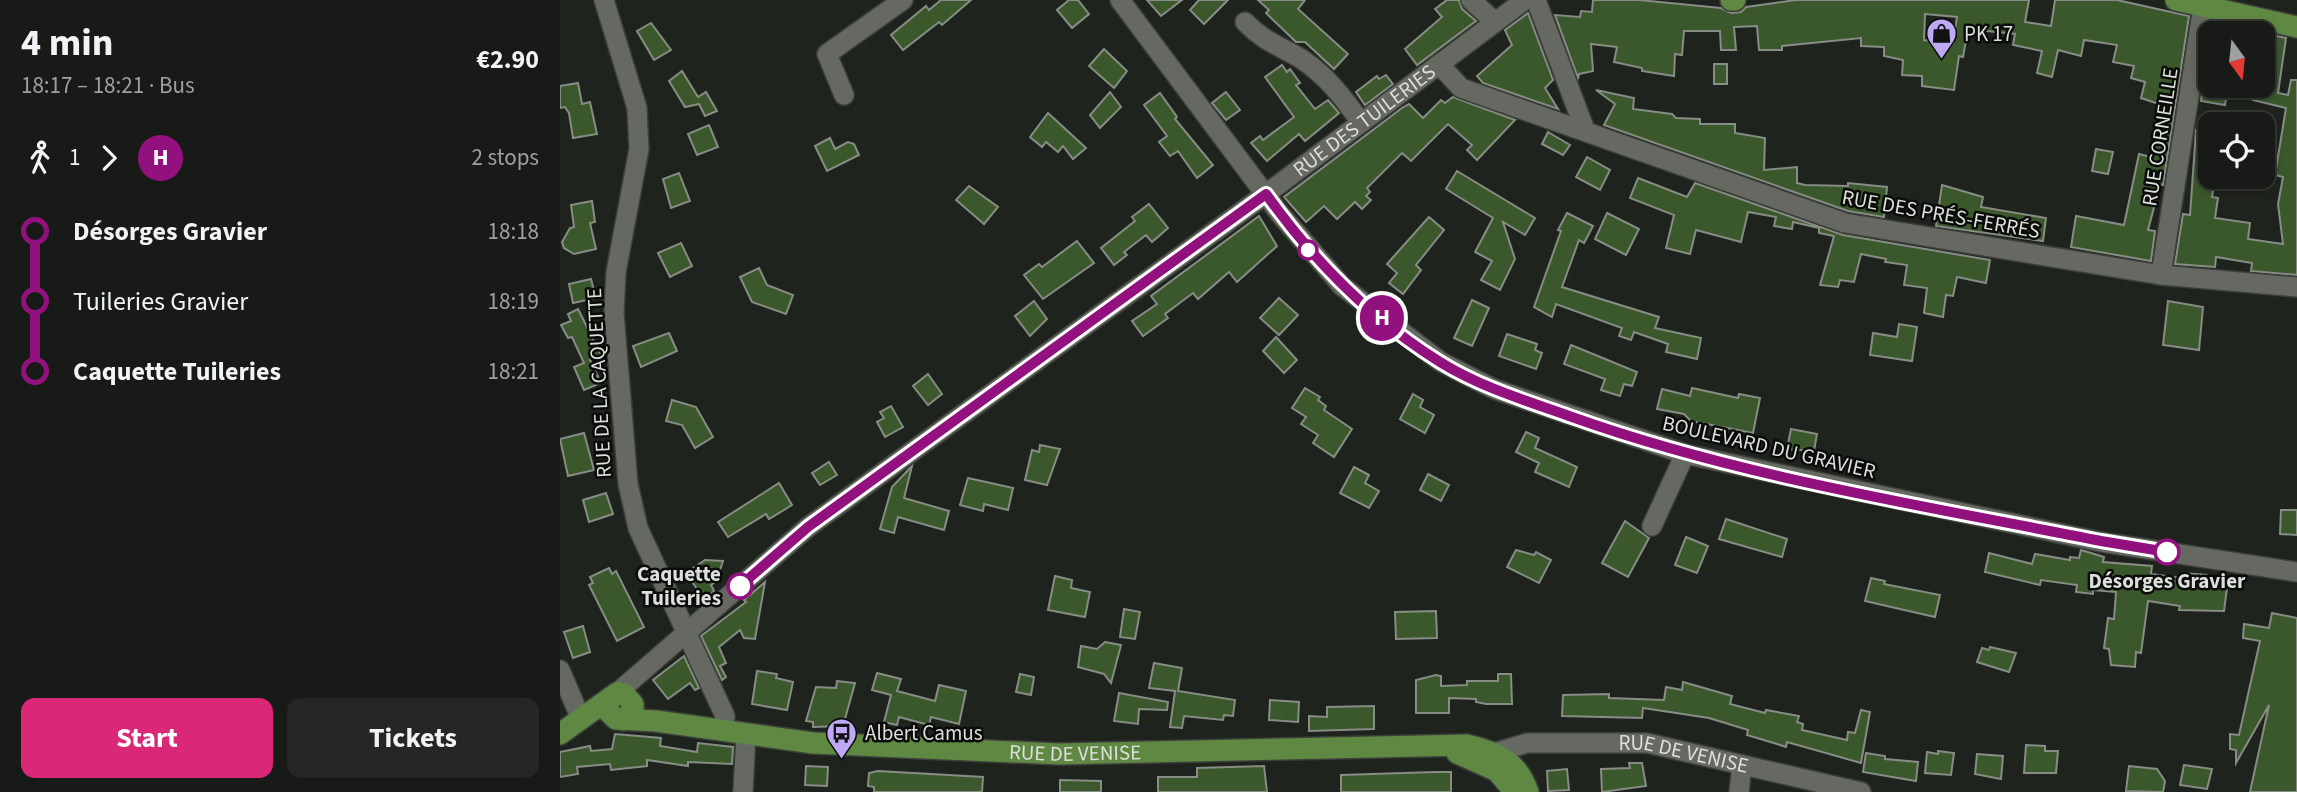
<!DOCTYPE html>
<meta charset="utf-8">
<style>
:root{--surface:#171a16;--page:#242723;--text:#f1f3f6;--muted:#9ea1a1;--line:#363835;--accent:#db2777}
body{margin:0;font-family:"Source Sans 3",sans-serif;background:var(--page);color:var(--text);height:100vh;display:flex;flex-direction:column;font-size:26px;white-space:nowrap}
*{box-sizing:border-box;margin:0}
p{font-size:23px;color:var(--muted)}
.icon{flex:none;width:38px;height:38px;fill:none;stroke:currentColor;stroke-width:2;stroke-linecap:round;stroke-linejoin:round}
.map{position:relative;flex:1;overflow:hidden}
.panel{display:flex;flex-direction:column;background:var(--surface);width:560px}
.panel>*{flex:none}
.badge{padding:0 14px;border-radius:23px;font-size:24px;line-height:46px}
.needle{width:46px;rotate:165deg}
.fabs{position:absolute;left:1638px;top:21px;display:grid;gap:14px}
.fabs a{display:grid;place-items:center;width:77px;height:77px;border-radius:14px;background:var(--surface);box-shadow:0 4px 10px #0003,0 0 0 2px var(--line);font-size:35px}
.map>.badge{position:absolute;translate:-50% -50%;box-shadow:0 0 0 4px #fff}
.legs{display:flex;align-items:center;gap:10px;height:77px;padding:0 21px;font-size:23px}
.legs p{margin-inline-start:auto}
.head{display:flex;align-items:center;justify-content:space-between;height:119px;padding:0 21px}
h1{font-size:38px;font-weight:700;line-height:52px}
.primary-button{display:flex;gap:14px;margin-top:auto;padding:14px 21px}
.primary-button a{flex:1;height:80px;border-radius:14px;background:var(--accent);color:#fff;font-size:28px;font-weight:700;line-height:80px;text-align:center}
.primary-button a+a{background:var(--page);color:var(--text)}
ul{padding:0 21px;list-style:none}
li{display:flex;align-items:center;gap:24px;height:70px;font-size:26px}
li i{display:grid;place-items:center;width:10px;height:100%;margin:0 9px;background:currentColor}
li i::after{content:'';width:18px;height:18px;margin:-9px;border:5px solid;border-radius:50%;background:var(--surface)}
li p{margin-inline-start:auto}
li:first-child i{background:linear-gradient(#0000 50%,currentColor 0)}
li:last-child i{background:linear-gradient(currentColor 50%,#0000 0)}
main{display:flex;flex:1;min-height:0}
.map>svg:first-child{display:block}
</style>
<main>
<section class="panel">
<div class="head"><div><h1>4 min</h1><p>18:17 – 18:21 · Bus</p></div><b>€2.90</b></div>
<div class="legs"><svg class="icon" aria-label="walk" viewBox="0 0 24 24"><circle cx="13" cy="4" r="2"/><path d="M13 8l-2 6 4 7M11 14l-3 7M7 12l3-4h3l4 4"/></svg>1<svg class="icon" aria-label="forward" viewBox="0 0 24 24"><path d="M9 5l7 7-7 7"/></svg><b class="badge" style="background:#93117e;color:#fff">H</b><p>2 stops</p></div>
<ul>
<li><i style="color:#93117e"></i><b>Désorges Gravier</b><p>18:18</p></li>
<li><i style="color:#93117e"></i><span>Tuileries Gravier</span><p>18:19</p></li>
<li><i style="color:#93117e"></i><b>Caquette Tuileries</b><p>18:21</p></li>
</ul>
<div class="primary-button"><a>Start</a><a>Tickets</a></div>
</section>
<div class="map">
<svg width="1737" height="792" viewBox="0 0 1737 792">
<rect width="100%" height="100%" fill="#1f231d"/>
<g fill="#3b582c" stroke="#878c85" stroke-width="2" fill-rule="evenodd">
<path d="M381 0H411L382 25 379 22 343 50 331 35 366 6 369 10Z"/>
<path d="M509 0H518L529 14 512 28 497 10Z"/>
<path d="M587 0H622L601 16Z"/>
<path d="M639 0H668L644 24 630 10Z"/>
<path d="M698 0H745L738 9 788 54 774 69 745 42H736L706 13 709 10Z"/>
<path d="M887 0H899L902 9 916 21 857 65 845 49 882 17 875 9Z"/>
<path d="M1033 0H1079L1161 8 1171 13 1181 12 1186 7 1236 0H1469L1465 22 1491 26 1495 0H1557L1629 16 1603 185H1600L1588 230 1595 231 1591 261 1511 247 1516 216 1564 225 1579 154 1591 157 1602 105 1581 98 1585 82 1571 78 1574 66 1553 62 1557 45 1524 40 1521 56 1498 50 1492 77 1477 73 1482 51 1453 45 1455 34 1408 29 1403 57 1399 56 1394 90 1362 86V76L1342 75 1343 60 1324 56V47L1301 46V38L1222 46V50H1199L1197 26 1174 27 1176 50H1161L1160 31H1124L1122 55 1115 54 1114 76 1082 71V68L1054 62 1057 47 1031 44 1033 71 1019 74 1018 78 995 15 1020 17 1021 11 1032 12ZM1365 14 1397 17 1393 43 1364 40Z"/>
<path d="M968 13 993 80 985 88 998 109 923 83 917 76 952 45 945 30Z"/>
<path d="M91 23 111 50 94 60 77 31Z"/>
<path d="M1703 33 1726 38 1718 93 1728 95 1731 80H1737V275L1691 271 1692 263 1656 257 1655 267 1615 264 1623 214 1630 215 1636 130 1650 132V177H1655L1652 197 1658 198 1655 218 1690 223 1688 239 1723 244 1718 204 1723 177 1715 175 1726 108 1693 100 1696 86H1703Z"/>
<path d="M544 49 567 71 554 88 529 66Z"/>
<path d="M1647 59 1650 60V86H1668L1665 105 1641 101Z"/>
<rect x="1154" y="64" width="13" height="20"/>
<path d="M722 65 727 72 730 69 740 83 736 85 755 109 768 100 779 113 745 141 739 134 707 161 691 143 700 136 703 140 734 117 705 77Z"/>
<path d="M122 71 138 97 146 92 157 111 145 116 139 104 125 107 109 81Z"/>
<path d="M826 75 833 84 805 105 796 92 817 76 819 79Z"/>
<path d="M18 83 22 104 30 102 37 134 13 138 9 113 5 107 0 108V86Z"/>
<path d="M1036 90 1074 98 1073 109 1112 114 1116 118 1140 119V124H1175V133L1205 138 1204 170 1237 167V183L1245 185 1288 186V183L1327 187 1324 217 1288 211 1044 125 1055 104Z"/>
<path d="M550 92 561 107 540 128 530 115Z"/>
<path d="M666 92 680 110 666 120 652 103Z"/>
<path d="M600 93 617 117 615 119 653 165 637 178 618 151 610 156 599 142 607 136 584 105Z"/>
<path d="M893 97 955 120 917 160 907 150 912 145 888 124 851 161 842 153 807 188 810 192 806 196 811 200 802 209 795 202 777 219 764 206 746 222 724 197 842 108 849 104 863 118 881 100 885 103Z"/>
<path d="M488 113 526 148 513 159 503 146 498 152 486 142 482 147 470 137Z"/>
<path d="M149 125 158 147 137 155 128 134Z"/>
<path d="M988 132 1010 145 1003 155 982 144Z"/>
<path d="M270 138 275 149 288 142 294 144 299 155 267 171 255 146Z"/>
<path d="M1536 149 1553 152 1548 174 1532 171Z"/>
<path d="M1027 157 1050 170 1040 190 1016 177Z"/>
<path d="M897 171 975 218 965 235 943 222 955 259 940 290 921 280 932 261 915 252 933 218 886 189Z"/>
<path d="M119 173 130 201 111 208 103 179Z"/>
<path d="M1078 178 1127 197 1135 183 1283 235 1430 260 1426 283 1397 277 1393 296 1386 295 1383 317 1364 313 1367 288 1344 285 1347 265 1325 262 1326 259 1301 254 1294 282 1280 280 1278 287 1260 285 1274 236 1259 233V228L1233 222 1232 229 1214 226 1216 217 1188 212 1181 242 1136 230 1130 254 1106 248 1114 215 1070 198Z"/>
<path d="M1382 185 1423 197 1421 207 1486 218 1483 241 1376 226Z"/>
<path d="M409 186 438 207 424 224 396 200Z"/>
<path d="M32 201 35 222 30 223 36 249 14 254 4 248 2 242 10 228 14 227 11 205Z"/>
<path d="M589 204 608 228 592 242 586 235 564 252 567 255 554 265 541 248 575 221 572 217Z"/>
<path d="M1007 213 1033 226 1024 243 1019 240 1002 287 1099 317 1095 328 1141 338 1137 359 1106 352 1108 344 1074 332 1071 340 1059 336 1062 328 996 304 992 317 974 307 1001 231 998 230Z"/>
<path d="M1047 213 1079 229 1066 255 1035 239Z"/>
<path d="M699 216 717 246 677 282 669 272 638 299 633 293 605 314 608 318 583 336 572 321 597 304 591 296Z"/>
<path d="M869 217 884 230 856 265 861 270 843 294 829 283 837 273 827 264Z"/>
<path d="M517 241 534 263 483 299 464 275 479 264 482 267Z"/>
<path d="M121 243 132 266 110 277 98 253Z"/>
<path d="M199 268 207 285 233 295 226 314 192 302 180 277Z"/>
<path d="M31 279 36 298 13 303 9 284Z"/>
<path d="M719 298 738 315 719 335 700 318Z"/>
<path d="M912 300 929 308 912 346 894 338Z"/>
<path d="M474 301 487 319 470 336 455 316Z"/>
<path d="M1608 301 1643 307 1639 350 1603 345Z"/>
<path d="M18 309 41 355 30 360 41 383 24 390 14 367 24 363 12 337 8 338 1 325 11 321 8 314Z"/>
<path d="M1339 324 1357 327 1352 361 1310 355 1313 333 1337 337Z"/>
<path d="M109 333 117 351 81 367 73 346Z"/>
<path d="M947 334 977 344 975 350 982 353 976 369 939 356Z"/>
<path d="M716 337 737 360 724 373 703 351Z"/>
<path d="M1011 345 1077 372 1072 386 1064 384 1060 396 1041 390 1045 379 1004 364Z"/>
<path d="M368 374 382 394 368 405 353 386Z"/>
<path d="M745 388 760 397 758 400 766 406 764 410 792 429 774 457 753 443 758 435 741 424 746 417 732 408Z"/>
<path d="M1132 388 1178 398 1179 394 1200 398 1193 433 1131 421 1124 414 1097 409 1102 389 1130 396Z"/>
<path d="M853 394 863 400 860 407 874 415 865 433 840 419Z"/>
<path d="M112 400 136 407 153 437 135 448 122 425 106 421Z"/>
<path d="M331 406 343 427 325 437 317 422 324 418 320 412Z"/>
<path d="M1231 429 1257 434 1254 451 1227 449Z"/>
<path d="M966 432 979 438 975 448 1017 467 1009 487 975 472 979 463 956 452Z"/>
<path d="M24 433 34 470 8 476 0 439Z"/>
<path d="M480 445 500 449 487 485 465 480 472 450 479 452Z"/>
<path d="M269 462 277 475 260 485 252 473Z"/>
<path d="M352 466 344 498 389 511 384 530 338 517 334 533 320 529 332 487Z"/>
<path d="M794 467 809 475 805 483 819 491 809 508 780 493Z"/>
<path d="M868 474 889 485 881 501 860 490Z"/>
<path d="M408 478 453 488 448 510 424 504 423 511 400 505Z"/>
<path d="M219 483 232 505 209 519 206 514 168 537 158 522Z"/>
<path d="M46 493 53 514 29 522 23 500Z"/>
<path d="M1721 510H1737V535L1720 534Z"/>
<path d="M1166 519 1227 539 1222 557 1159 539Z"/>
<path d="M1065 521 1089 538 1068 577 1042 563Z"/>
<path d="M1126 537 1148 546 1137 573 1115 565Z"/>
<path d="M956 550 974 555 976 552 991 560 979 583 947 567Z"/>
<path d="M1521 550 1544 557 1543 562 1592 566 1591 574 1622 578 1623 573 1646 575 1644 581 1667 588 1664 611 1619 610 1620 606 1588 601 1581 653 1576 652 1575 667 1551 665 1549 649 1544 648 1548 618 1554 619 1556 592 1533 590V594L1516 592 1517 585 1481 580 1480 585 1425 572 1429 553 1472 564 1475 554 1510 560V557L1519 558Z"/>
<path d="M145 560 163 561 158 576 160 579 151 585 154 591 144 599 126 573Z"/>
<path d="M49 568 52 574 56 571 84 627 57 641 29 585 33 583 30 577Z"/>
<path d="M495 576 512 580 511 588 530 592 525 617 488 610Z"/>
<path d="M1311 578 1325 581 1324 584 1380 595 1375 617 1305 601Z"/>
<path d="M205 582 195 639 184 638 180 630 159 647 166 663 160 666 166 677 162 680 141 636 186 602 184 600Z"/>
<path d="M564 609 580 612 575 639 560 637Z"/>
<path d="M876 611 877 638 836 639 835 612Z"/>
<path d="M1712 613 1737 618V792H1690L1709 705 1676 763V750L1670 749V734L1679 735 1700 641 1683 638 1684 624 1709 628Z"/>
<path d="M23 626 30 652 13 658 4 632Z"/>
<path d="M545 642 561 645 551 683 544 674 518 667 521 646 537 649Z"/>
<path d="M1430 647 1456 653 1449 672 1417 662 1422 648 1429 650Z"/>
<path d="M124 656 139 688 135 690 130 683 108 699 93 680Z"/>
<path d="M594 663 622 668 618 691 675 700 673 716 664 715 663 720 624 716 622 728 610 727 615 691 589 688Z"/>
<path d="M197 671 217 674 216 678 233 682 227 710 192 704Z"/>
<path d="M317 673 341 679 337 691 375 701 379 685 406 691 399 724 371 717 369 725 339 717 337 725 324 722 331 695 312 690Z"/>
<path d="M460 674 474 677 471 695 456 692Z"/>
<path d="M938 674H951L952 704H926L916 702V699L889 698V713H856V680L876 675 881 676V686L907 685V681H938Z"/>
<path d="M277 681 295 683 283 726 253 727V722L246 721 256 687 276 688Z"/>
<path d="M1123 682 1172 696 1170 704 1205 713 1206 710 1239 716 1237 722 1243 724 1242 730 1287 740 1288 732 1295 733 1301 710 1310 712 1301 763 1227 742 1226 747 1217 744 1187 735 1188 730 1149 718 1083 708 1082 718 1002 716 1003 695 1049 694V698L1104 700 1106 687 1122 690Z"/>
<path d="M559 693 608 702 607 710 579 709 578 724 554 721Z"/>
<path d="M710 700 739 702 738 722 709 720Z"/>
<path d="M814 706V729L749 731V716L767 717V707Z"/>
<path d="M55 734 101 738 100 746 137 752 138 743 173 747 172 764 128 762V766L87 760V766L51 770 50 764 17 767 18 774 0 777V752L30 746 31 751 52 749Z"/>
<path d="M1466 745 1485 746V751H1498L1496 773H1464Z"/>
<path d="M1378 751 1394 753 1391 775 1365 773 1367 752 1378 754Z"/>
<path d="M1306 753 1325 756V759L1358 762 1356 781 1303 772Z"/>
<path d="M1417 754 1443 756 1441 779 1415 774Z"/>
<path d="M1069 763H1082L1086 786 1042 792 1041 769 1070 768Z"/>
<path d="M1624 765 1652 769 1647 789 1620 785Z"/>
<path d="M246 766 268 767 267 786 245 785Z"/>
<path d="M704 766 707 792H598V777H637V768Z"/>
<path d="M1569 766 1597 769 1605 781 1603 792 1566 791Z"/>
<path d="M1007 769 1009 790 988 791 987 771Z"/>
<path d="M318 771 423 777 422 792H314V787L308 786 309 773Z"/>
<path d="M875 772H891V792H781V775Z"/>
<path d="M500 780 541 781V792H500Z"/>
</g>
<g fill="none" stroke-linecap="round" stroke-linejoin="round">
<defs>
<g id="minor">
<path d="M44 0 77 108 79 149 56 272 54 313 68 484 78 528 165 716 164 731"/>
<path d="M560 0 720 214 782 286 881 362 934 389 1125 454 1541 542 1737 572"/>
<path d="M911 0 935 22"/>
<path d="M976 0 1025 130"/>
<path d="M685 22C702 40 719 46 740 58 766 75 784 98 801 123"/>
<path d="M879 64 901 88 1285 223 1601 275 1737 287"/>
<path d="M284 95 267 54 343 0"/>
<path d="M1601 275 1644 0"/>
<path d="M1092 526 1125 454"/>
<path d="M0 670 21 719"/>
<path id="s1" d="M57 693 248 527 706 194 965 0"/>
<path id="s2" d="M937 752 967 743H1087L1301 792"/>
<path d="M183 792 186 734"/>
<path d="M1179 792 1182 765"/>
</g>
<g id="major">
<path d="M1171 0H1175"/>
<path d="M1616 0 1737 27"/>
<path id="s3" d="M50 698 47 710 56 719 96 721 253 743 499 754 907 745C936 752 958 761 968 792"/>
<path d="M0 734 57 693 64 694 73 704V711L63 720"/>
<path d="M897 753 937 771 953 790"/>
</g>
</defs>
<use href="#minor" stroke="#3c3f3a" stroke-width="22"/>
<use href="#major" stroke="#3c3f3a" stroke-width="24"/>
<use href="#minor" stroke="#656962" stroke-width="19"/>
<use href="#major" stroke="#5f8843" stroke-width="21"/>
</g>
<g fill="none" stroke-linecap="round" stroke-linejoin="round">
<defs>
<path id="line-1" d="M180 586 248 527 706 194C753 260 811 319 880 362 920 387 967 401 1012 417 1180 477 1366 506 1541 541L1607 552"/>
</defs>
<use href="#line-1" stroke="#fff" stroke-width="16"/>
<use href="#line-1" stroke="#93117e" stroke-width="10"/>
</g>
<defs>
<symbol id="shop-pin" viewBox="-11 -11 22 30"><path d="M0 17L-7.5 6A9.5 9.5 0 1 1 7.5 6Z" fill="#bfa9f4" stroke="#0a0c09"/><path d="M-5-2.5h2.3a2.7 3.5 0 0 1 5.4 0H5L5.5 6h-11ZM-1.5-2.5h3a1.5 2.3 0 0 0-3 0Z" fill="#111"/></symbol>
<symbol id="bus-pin" viewBox="-11 -11 22 30"><path d="M0 17L-7.5 6A9.5 9.5 0 1 1 7.5 6Z" fill="#bfa9f4" stroke="#0a0c09"/><path d="M-5-6H5V4H4V6H2V4H-2V6H-4V4H-5ZM-3.5-4V0h7V-4ZM-3.5 1.2v1.5H-2V1.2ZM2 1.2v1.5H3.5V1.2Z" fill="#111"/></symbol>
</defs>
<g fill-rule="evenodd">
<use href="#shop-pin" x="1364" y="16" width="35" height="47"/>
<use href="#bus-pin" x="264" y="716" width="35" height="47"/>
</g>
<g fill="#fff" stroke="#93117e" stroke-width="3.5">
<circle cx="748" cy="250" r="9"/>
<circle cx="1607" cy="552" r="12"/>
<circle cx="180" cy="586" r="12"/>
</g>
<g text-anchor="middle" stroke-width="5" stroke-linejoin="round" paint-order="stroke">
<g font-size="21" fill="#dcdfda" stroke="#0a0c09" text-anchor="start">
<text x="1404" y="41">PK 17</text>
<text x="305" y="740">Albert Camus</text>
</g>
<g font-size="21" fill="#dcdfda" stroke="#0a0c09">
<text dy="7" stroke="none"><textPath href="#s1" startOffset="942">RUE DES TUILERIES</textPath></text>
<text transform="translate(1600 137) rotate(-81)" y="7">RUE CORNEILLE</text>
<text transform="translate(1381 214) rotate(10)" y="7">RUE DES PRÉS-FERRÉS</text>
<text transform="translate(39 383) rotate(-93)" y="7">RUE DE LA CAQUETTE</text>
<text transform="translate(1209 447) rotate(13)" y="7">BOULEVARD DU GRAVIER</text>
<text dy="7" stroke="none"><textPath href="#s3" startOffset="486">RUE DE VENISE</textPath></text>
<text dy="7" stroke="none"><textPath href="#s2" startOffset="189">RUE DE VENISE</textPath></text>
</g>
<g font-size="21" font-weight="bold" fill="#dcdfda" stroke="#0a0c09" text-anchor="end">
<text x="161" y="581">Caquette<tspan x="161" dy="24">Tuileries</tspan></text>
<text x="1607" y="588" text-anchor="middle">Désorges Gravier</text>
</g>
</g>
</svg>
<div class="fabs">
<a><svg class="needle" viewBox="-14 -14 28 28"><path d="M0-13l5 13h-10z" fill="#e53935"/><path d="M0 13l5-13h-10z" fill="#9ea1a1"/></svg></a>
<a><svg class="icon" aria-label="locate" viewBox="0 0 24 24"><circle cx="12" cy="12" r="6"/><path d="M12 2v4M12 18v4M2 12h4M18 12h4"/></svg></a>
</div>
<b class="badge" style="left:822px;top:318px;background:#93117e;color:#fff">H</b>
</div>
</main>
